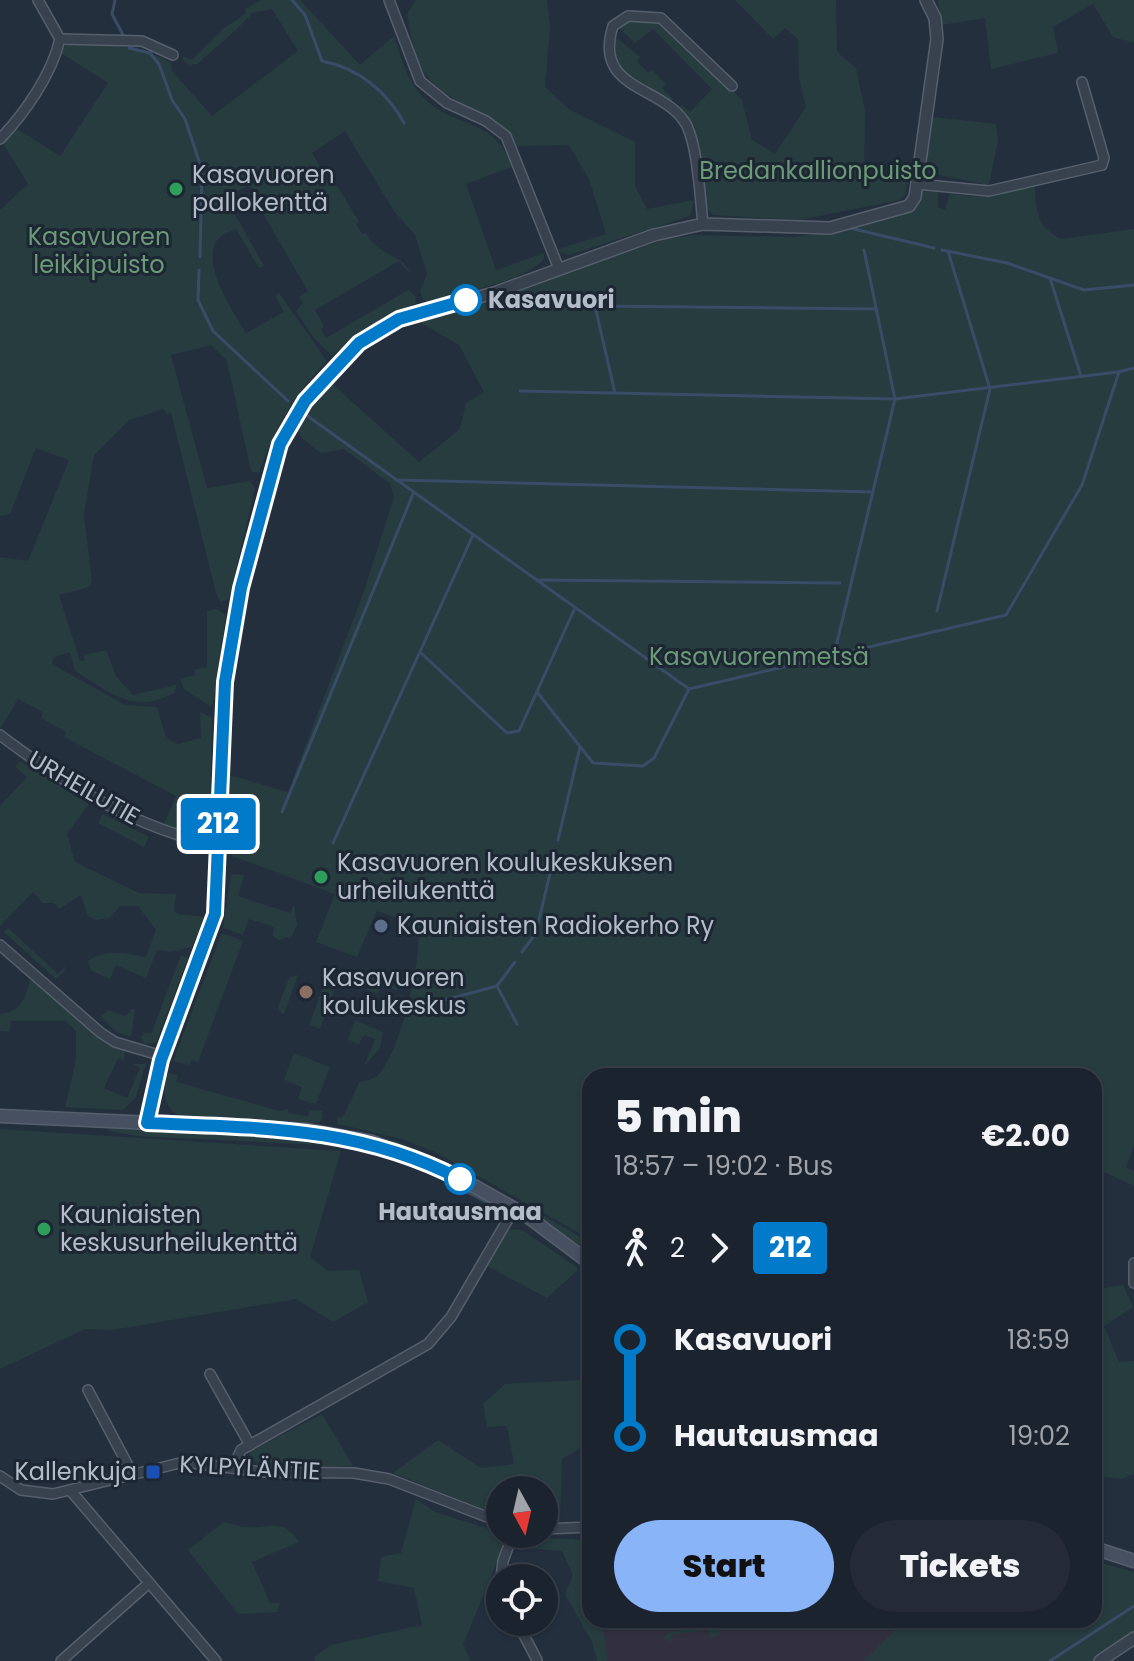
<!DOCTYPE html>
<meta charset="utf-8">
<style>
:root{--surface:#1b232e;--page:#242b36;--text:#f1f3f6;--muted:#a0a4aa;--line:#39404a;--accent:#8ab4f8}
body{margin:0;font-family:Poppins,sans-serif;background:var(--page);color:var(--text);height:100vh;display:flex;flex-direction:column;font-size:30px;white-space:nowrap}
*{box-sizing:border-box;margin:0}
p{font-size:26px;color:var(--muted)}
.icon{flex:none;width:44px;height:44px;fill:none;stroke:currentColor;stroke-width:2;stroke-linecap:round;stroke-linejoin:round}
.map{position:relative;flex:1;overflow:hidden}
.panel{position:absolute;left:582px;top:1068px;width:520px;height:560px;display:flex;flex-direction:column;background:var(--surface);border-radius:24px;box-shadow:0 2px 6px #0004,0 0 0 2px var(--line)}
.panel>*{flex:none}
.badge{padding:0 16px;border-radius:6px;font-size:28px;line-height:52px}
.needle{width:52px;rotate:172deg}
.tools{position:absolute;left:486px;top:1476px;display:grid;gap:16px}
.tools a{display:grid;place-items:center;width:72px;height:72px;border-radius:50%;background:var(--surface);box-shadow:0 2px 6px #0004,0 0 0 2px var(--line);font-size:40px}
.map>.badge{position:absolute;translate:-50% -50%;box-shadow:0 0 0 4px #fff}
.legs{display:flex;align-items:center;gap:12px;height:88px;padding:0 32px;font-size:26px}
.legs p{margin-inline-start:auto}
.headline{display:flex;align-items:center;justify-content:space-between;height:136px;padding:0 32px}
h1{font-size:44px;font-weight:800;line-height:60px}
.button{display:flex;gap:16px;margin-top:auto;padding:16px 32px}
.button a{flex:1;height:92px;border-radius:48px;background:var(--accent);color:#111;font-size:32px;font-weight:800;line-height:92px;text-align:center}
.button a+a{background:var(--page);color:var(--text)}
ul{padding:0 32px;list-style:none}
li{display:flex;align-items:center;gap:28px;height:96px;font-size:30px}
li i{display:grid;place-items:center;width:12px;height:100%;margin:0 10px;background:currentColor}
li i::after{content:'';width:20px;height:20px;margin:-10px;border:6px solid;border-radius:50%;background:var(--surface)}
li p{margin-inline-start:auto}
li:first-child i{background:linear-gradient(#0000 50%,currentColor 0)}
li:last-child i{background:linear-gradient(currentColor 50%,#0000 0)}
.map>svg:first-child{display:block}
</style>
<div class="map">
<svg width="1134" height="1661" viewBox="0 0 1134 1661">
<rect width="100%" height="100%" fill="#242f3e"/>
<path fill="#32303f" d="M602 1620H929L902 1623 864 1661H608Z"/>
<g fill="#263c3f">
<path d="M261 0H300L360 65 394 36C401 58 407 80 423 97 454 129 496 117 512 167L466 184 496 270 544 253V259C525 282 456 293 427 302L423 299 420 291 427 274 415 235 394 211 345 131 312 153 322 170 318 175 338 187 359 222 356 224 362 234 366 233C381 259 404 253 410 274L399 261 315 310 324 326 321 330 326 338 408 290 415 295 416 303 359 332 332 356 313 337 296 311 303 303 299 297 308 291 261 210 263 208 254 194 259 191 247 186 226 198 264 266 259 268 236 229C231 231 223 234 219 238 198 262 234 312 246 333L284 312 275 296 279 293 327 361C294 394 274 430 259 473L252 472 250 467 227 361 211 345 171 355 207 488 250 481 255 488 229 599 220 602 216 593 171 413 166 414 164 409 129 420 94 455 84 515 92 582 86 588 59 595 80 661 85 660 84 655 106 650 116 676 133 695 176 685 175 692C136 716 109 692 75 671L70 652 54 657 52 664 125 705 157 707 166 738 178 744 201 738 200 712 212 717 210 823 200 837 163 826 176 796 64 737 66 732 41 718 43 712 18 699 0 729V557L28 561 69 460 36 448 10 514 0 516V210L28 184 2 142 16 128 60 156 108 83 61 53 66 45C103 46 138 43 171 63L172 71 212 116 298 51 272 9 252 13C249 19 206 57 197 64L189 65 182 59 183 56 192 60 224 28 246 14 245 9Z"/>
<path d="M416 0H547L550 27 545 87 570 110 635 142V186L647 209 694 200 690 216 569 255 556 250 606 234 589 179 569 145 517 146C496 110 448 107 425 73 413 55 411 34 407 14Z"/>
<path d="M735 0H836L837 52 856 68 865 111 864 174 909 175 905 195 900 200 799 220 713 215 707 209 694 136 678 108 682 105 690 112 712 89 653 29 635 43 618 27C633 15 651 19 667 26L742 100 752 140 775 154 806 107 799 78 798 39 785 28 773 39Z"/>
<path d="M938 0H1134V43L1113 37 1093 4 1053 27 1058 53 991 69 985 18 941 25Z"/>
<path d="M618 39 640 57 637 61 648 73 652 70 666 84 662 88 673 99 668 104C642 86 613 75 613 40Z"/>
<path d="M933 117 996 124 998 140 989 185 930 173 925 165Z"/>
<path d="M1035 185C1035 210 1038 229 1062 239L1134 229V1146L1126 1167 1134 1171V1186L1094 1167V1076H590V1239L437 1153 402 1139 338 1124 337 1118 344 1115 359 1083C364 1081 373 1079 377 1076 399 1056 422 960 418 931L402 920 377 911 357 957 316 942 335 894 232 856 229 775 288 792 363 594 394 497 390 484 344 449 321 453 302 438 294 425 329 381 419 462 460 429 466 403 484 392 459 345 418 321 471 309 490 299 666 239 693 235 795 237 841 231 910 211 924 191 938 192V207L945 210 949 194 984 197Z"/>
<path d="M216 609 226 615 213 704 210 706 184 689 180 679 195 675 194 670 207 667V611Z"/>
<path d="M20 761 89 804 67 834 75 862 139 893 176 894 174 911 178 914 205 917 192 947 170 952 157 950 146 978 116 965 110 979 92 971 87 962C106 948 125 953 146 957L156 930 138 906H120L110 918 96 920 88 916 81 895 59 909 54 903H43L33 892 0 926V806L27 777 15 767Z"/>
<path d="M103 814 149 837 144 847 98 823Z"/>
<path d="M231 874 244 875 238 896 290 913 294 904 297 925 292 936 279 940 273 936 274 927 249 919 243 935 223 928Z"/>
<path d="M8 928 58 974 65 966 64 972 56 979 4 932Z"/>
<path d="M222 933 243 941 198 1062 192 1059 190 1065 173 1061Z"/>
<path d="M181 955 188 958 156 1043 144 1044 141 1037 145 1033 151 1034Z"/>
<path d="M373 974 395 983 398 991 381 985 378 994 367 990Z"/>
<path d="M298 975 284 1014 281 1013 278 1007 289 978Z"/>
<path d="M31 977 85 1027 125 1049 124 1060 118 1058 104 1088 127 1098 140 1068 133 1064H146L136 1097 123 1110 65 1107 76 1060V1031L66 1021H11L10 1032 0 1031V1014C22 1013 26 995 31 977Z"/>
<path d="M323 987 334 991 320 1029 309 1025Z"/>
<path d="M132 1009H135L131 1037 116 1032 100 1016 109 1010 125 1016Z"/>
<path d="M355 1020 383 1032 380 1048 364 1066 375 1039 364 1035 359 1044 348 1040Z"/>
<path d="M294 1053 330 1067 316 1104 298 1099 302 1087 284 1080Z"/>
<path d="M168 1073 178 1075 176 1082 280 1111 288 1109V1113L308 1116 310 1110 322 1111 323 1118 319 1123 180 1116C162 1106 162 1091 168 1073Z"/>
<path d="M109 1128 308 1137 332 1140 340 1146 137 1136 109 1131Z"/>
<path d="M0 1129 341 1151 310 1257 328 1271 359 1270 368 1302 333 1322 296 1299 112 1330 85 1329 0 1369Z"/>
<path d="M358 1131 403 1143 434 1158 356 1133Z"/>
<path d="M417 1167 449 1179 500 1207 502 1213Z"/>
<path d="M534 1210 584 1239 582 1244 590 1251V1257L532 1215Z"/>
<path d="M515 1229 524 1231 579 1269 547 1298 483 1264 505 1232Z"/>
<path d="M1094 1283 1098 1289 1123 1285 1133 1307 1104 1326 1119 1362 1134 1361V1474L1121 1479 1094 1475Z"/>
<path d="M580 1380 590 1398V1443L562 1459 560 1524H544V1490H500V1516L393 1473 438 1440 481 1468 514 1464 507 1426 487 1427 483 1404 505 1384Z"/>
<path d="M322 1414 353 1466 277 1467 252 1461 249 1452Z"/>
<path d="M416 1499 435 1512 508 1535 463 1645 471 1661H315L314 1657 331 1645 422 1625 414 1588 378 1581 381 1557 401 1553Z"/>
<path d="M224 1522C231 1523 238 1527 244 1527 268 1530 281 1516 299 1542L252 1562 270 1603H280L277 1612 238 1614 188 1550Z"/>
<path d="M524 1537 589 1540 590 1620H602L608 1661H597L592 1642 565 1594 573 1575 562 1551 511 1547Z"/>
<path d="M1094 1561 1134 1572V1632L1093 1661H864L902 1623 929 1620H1094Z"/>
<path d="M715 1625 720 1633 717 1636 709 1637 708 1630 671 1635V1642L663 1638 670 1632Z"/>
</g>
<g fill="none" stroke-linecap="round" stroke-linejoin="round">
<g stroke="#394c67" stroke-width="3">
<path d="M115 0 112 14 123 35"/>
<path d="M292 0 305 15 322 61C359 68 387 92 404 123"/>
<path d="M129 48 150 53 159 64 172 100 185 119 202 170 200 257"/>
<path d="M850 228 934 248"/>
<path d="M942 250 1007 263 1084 290 1134 285"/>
<path d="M199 270 198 300 213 331 288 401"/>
<path d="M1050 278 1081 376"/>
<path d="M520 391 895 399 1118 372"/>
<path d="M615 393 595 306 876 309"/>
<path d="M302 412 689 689 1006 615 1082 485 1119 372 1134 368"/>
<path d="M396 480 873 492"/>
<path d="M537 580 840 583"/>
<path d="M937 611 990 389 948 251"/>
<path d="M420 652 507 733 519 731 574 610"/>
<path d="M834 655 895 399 864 250"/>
<path d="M537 692 593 763 643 766 654 758 689 689"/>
<path d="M282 812 413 494"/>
<path d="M558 840 580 747"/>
<path d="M333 843 473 535"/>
<path d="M522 952 536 933 555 852"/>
<path d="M515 962 497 986 517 1024"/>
<path d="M407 1010 497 986"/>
<path d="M437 1176 500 1209"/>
<path d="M1050 1661 1134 1606"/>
</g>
<defs>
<g id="minor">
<path d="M389 0 420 81 447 103 486 121 506 136 559 269"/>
<path d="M60 39 142 41 173 55"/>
<path d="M0 139C25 113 52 74 60 39L38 0"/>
<path d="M917 184 989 191 1102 165 1104 158 1082 82"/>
<path d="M703 224C700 197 698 150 687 126 666 85 592 92 613 26L628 16 661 18 732 86"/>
<path d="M0 735C65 784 138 830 218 845"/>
<path d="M0 945 101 1033 115 1042 162 1056"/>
<path d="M1134 1263V1283"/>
<path d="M210 1374 250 1445"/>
<path d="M88 1390 132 1473"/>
<path d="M233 1467 241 1450 428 1344 451 1317 514 1209"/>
<path d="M0 1476 21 1490 53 1494 184 1462 262 1472 354 1473 389 1479 500 1522"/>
<path d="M70 1490 216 1661"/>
<path d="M544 1529 590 1527"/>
<path d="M501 1578 503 1561 513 1534"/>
<path d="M517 1622 537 1660"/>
<path d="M61 1661 149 1583"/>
</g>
<g id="tertiary">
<path d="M147 1123 161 1060 215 914 221 723 241 588 272 467 290 423 305 401 337 364 379 328 418 313 494 293 654 235 703 224 830 228 909 206 915 197 937 39 935 18 926 0"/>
<path d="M1100 1661 1134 1638"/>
</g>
<g id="secondary">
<path d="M0 1116 306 1130 372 1142 467 1182 527 1216 590 1263"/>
<path d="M1094 1548 1134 1561"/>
</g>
</defs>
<use href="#minor" stroke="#565f6c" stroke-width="12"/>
<use href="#tertiary" stroke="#565f6c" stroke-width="14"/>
<use href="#secondary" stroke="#565f6c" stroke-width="15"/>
<use href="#minor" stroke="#38414e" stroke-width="9"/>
<use href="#tertiary" stroke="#38414e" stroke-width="11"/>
<use href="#secondary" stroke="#465061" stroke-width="12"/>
</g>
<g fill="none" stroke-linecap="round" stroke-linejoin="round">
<defs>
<path id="line-1" d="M460 1179C358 1126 259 1128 147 1123L161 1060 215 914 225 682 241 588 280 444 305 401 359 343 399 319 466 300"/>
</defs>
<use href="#line-1" stroke="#fff" stroke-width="18"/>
<use href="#line-1" stroke="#007ac9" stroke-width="12"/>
</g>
<g fill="#2e9e5b" stroke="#1d2633" stroke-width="3">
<circle cx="176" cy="189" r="8"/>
<circle cx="321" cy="877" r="8"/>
<circle cx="44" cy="1229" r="8"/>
</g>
<g fill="#fff" stroke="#007ac9" stroke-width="4">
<circle cx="466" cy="300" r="14"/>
<circle cx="460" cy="1179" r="14"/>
</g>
<circle fill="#5c6f8a" stroke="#1d2633" stroke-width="3" cx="381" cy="926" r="8"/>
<circle fill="#8d6e63" stroke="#1d2633" stroke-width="3" cx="306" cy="992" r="8"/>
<rect fill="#1a4fb4" stroke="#1d2633" stroke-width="3" x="145" y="1464" width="16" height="16" rx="4"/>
<g text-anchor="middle" stroke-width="6" stroke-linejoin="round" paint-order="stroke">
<g font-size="24" fill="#6b9a76" stroke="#1d2633">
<text x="818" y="179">Bredankallionpuisto</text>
<text x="99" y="245">Kasavuoren<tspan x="99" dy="28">leikkipuisto</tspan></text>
<text x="759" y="665">Kasavuorenmetsä</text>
</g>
<g font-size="24" fill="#b4bcc9" stroke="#1d2633" text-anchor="start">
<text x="192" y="183">Kasavuoren<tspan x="192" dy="28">pallokenttä</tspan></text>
<text x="337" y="871">Kasavuoren koulukeskuksen<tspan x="337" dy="28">urheilukenttä</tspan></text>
<text x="397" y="934">Kauniaisten Radiokerho Ry</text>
<text x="322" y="986">Kasavuoren<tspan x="322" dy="28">koulukeskus</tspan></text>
<text x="60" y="1223">Kauniaisten<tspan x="60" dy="28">keskusurheilukenttä</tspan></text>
<text x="137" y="1480" text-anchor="end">Kallenkuja</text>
</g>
<g font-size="24" font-weight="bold" fill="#b4bcc9" stroke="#1d2633" text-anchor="start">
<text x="488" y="308">Kasavuori</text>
<text x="460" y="1220" text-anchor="middle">Hautausmaa</text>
</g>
<g font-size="24" fill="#b4bcc9" stroke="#1d2633">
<text transform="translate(84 788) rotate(30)" y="8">URHEILUTIE</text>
<text transform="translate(250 1468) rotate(3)" y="8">KYLPYLÄNTIE</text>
</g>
</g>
</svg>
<div class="tools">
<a><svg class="needle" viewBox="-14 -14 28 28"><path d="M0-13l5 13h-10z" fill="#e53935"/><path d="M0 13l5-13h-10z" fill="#a0a4aa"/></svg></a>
<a><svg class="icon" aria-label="locate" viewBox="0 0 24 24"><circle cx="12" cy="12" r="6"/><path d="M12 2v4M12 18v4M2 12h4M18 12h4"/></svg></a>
</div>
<b class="badge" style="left:218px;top:824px;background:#007ac9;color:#fff">212</b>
<section class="panel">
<div class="headline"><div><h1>5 min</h1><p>18:57 – 19:02 · Bus</p></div><b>€2.00</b></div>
<div class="legs"><svg class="icon" aria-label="walk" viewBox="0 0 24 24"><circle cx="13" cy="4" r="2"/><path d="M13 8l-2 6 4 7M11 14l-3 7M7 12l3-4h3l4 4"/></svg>2<svg class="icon" aria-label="forward" viewBox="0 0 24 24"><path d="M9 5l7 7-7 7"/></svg><b class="badge" style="background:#007ac9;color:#fff">212</b></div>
<ul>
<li><i style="color:#007ac9"></i><b>Kasavuori</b><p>18:59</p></li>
<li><i style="color:#007ac9"></i><b>Hautausmaa</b><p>19:02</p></li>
</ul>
<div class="button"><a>Start</a><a>Tickets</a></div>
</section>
</div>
